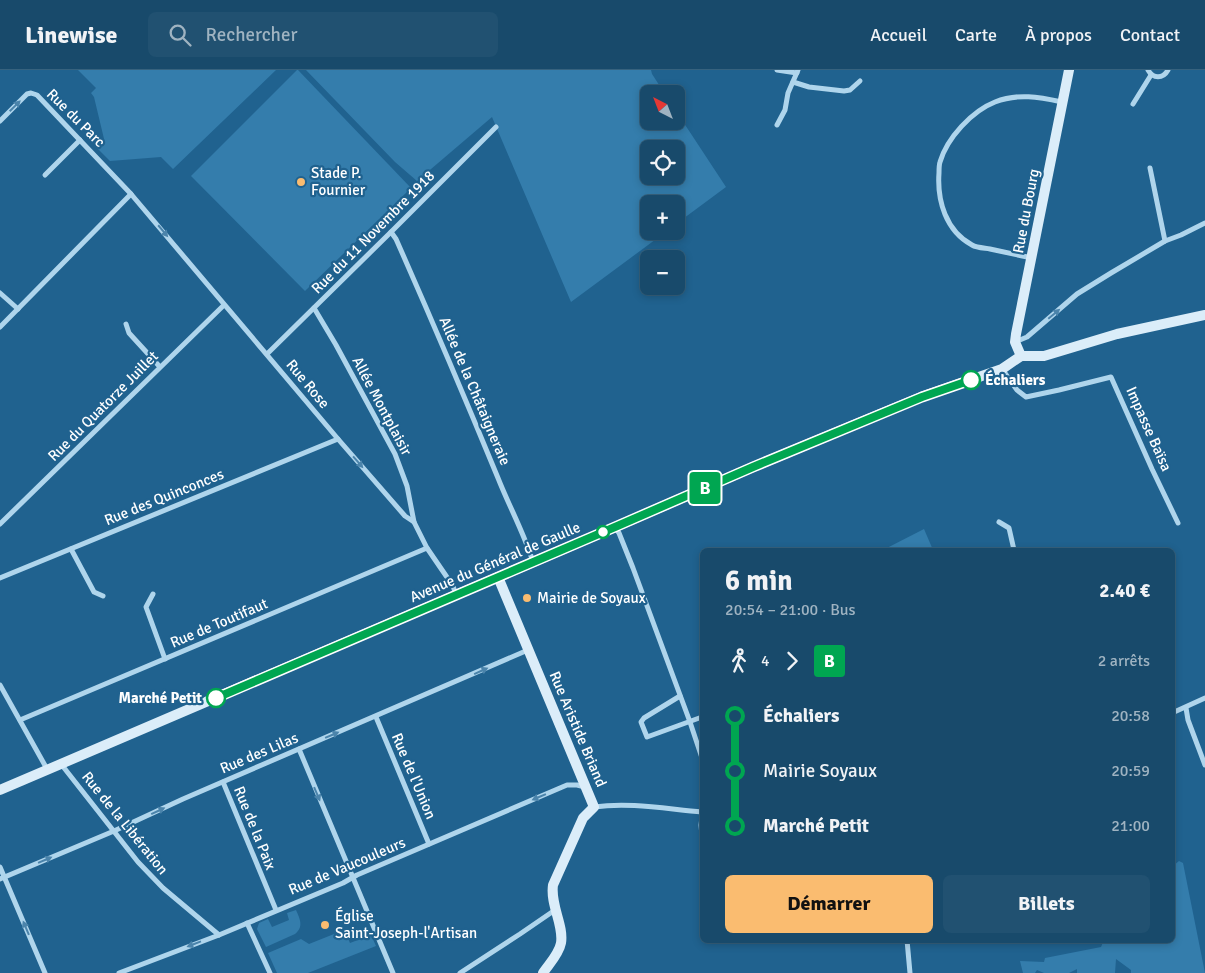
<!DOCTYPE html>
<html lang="fr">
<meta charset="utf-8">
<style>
:root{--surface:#184a6b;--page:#215171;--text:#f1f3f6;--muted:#9fb3c1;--line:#36627e;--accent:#fabc70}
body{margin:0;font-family:Signika,sans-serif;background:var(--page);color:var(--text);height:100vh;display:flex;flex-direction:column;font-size:19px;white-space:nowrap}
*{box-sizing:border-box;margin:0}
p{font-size:16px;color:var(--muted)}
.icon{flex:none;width:28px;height:28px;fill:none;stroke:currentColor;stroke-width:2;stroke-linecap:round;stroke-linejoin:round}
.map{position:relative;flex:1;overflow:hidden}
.sheet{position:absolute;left:700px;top:478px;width:475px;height:395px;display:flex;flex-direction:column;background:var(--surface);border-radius:8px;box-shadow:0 2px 8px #0003,0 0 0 1px var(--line)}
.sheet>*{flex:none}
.badge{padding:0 10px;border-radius:4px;font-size:18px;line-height:32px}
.needle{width:32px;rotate:318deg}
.buttons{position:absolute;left:640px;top:15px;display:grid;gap:10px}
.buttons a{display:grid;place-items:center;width:45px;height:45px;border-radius:8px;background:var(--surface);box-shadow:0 2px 8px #0003,0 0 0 1px var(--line);font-size:25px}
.map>.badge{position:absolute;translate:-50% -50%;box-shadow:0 0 0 2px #fff}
.legs{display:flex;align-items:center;gap:8px;height:55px;padding:0 25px;font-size:16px}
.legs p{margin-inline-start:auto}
.headline{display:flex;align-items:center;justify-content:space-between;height:85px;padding:0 25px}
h1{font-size:28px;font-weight:700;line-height:38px}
.action{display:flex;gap:10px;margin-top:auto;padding:10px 25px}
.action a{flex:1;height:58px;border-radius:8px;background:var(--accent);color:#111;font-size:20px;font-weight:700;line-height:58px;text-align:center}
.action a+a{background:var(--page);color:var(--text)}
ul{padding:0 25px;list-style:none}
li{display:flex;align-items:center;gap:18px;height:55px;font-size:19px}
li i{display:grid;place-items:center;width:8px;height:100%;margin:0 6px;background:currentColor}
li i::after{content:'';width:12px;height:12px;margin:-6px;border:4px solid;border-radius:50%;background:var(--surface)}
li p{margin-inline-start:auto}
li:first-child i{background:linear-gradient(#0000 50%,currentColor 0)}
li:last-child i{background:linear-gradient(currentColor 50%,#0000 0)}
header{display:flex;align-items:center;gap:30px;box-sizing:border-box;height:70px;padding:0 25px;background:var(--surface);border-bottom:1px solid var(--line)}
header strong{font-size:24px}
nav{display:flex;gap:28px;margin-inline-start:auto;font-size:18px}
.search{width:350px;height:45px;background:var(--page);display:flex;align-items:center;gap:12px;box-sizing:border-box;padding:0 18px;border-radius:8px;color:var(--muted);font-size:19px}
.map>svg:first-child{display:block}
</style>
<header>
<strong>Linewise</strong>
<div class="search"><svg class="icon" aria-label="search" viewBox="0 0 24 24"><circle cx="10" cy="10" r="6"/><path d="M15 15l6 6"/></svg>Rechercher</div>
<nav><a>Accueil</a><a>Carte</a><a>À propos</a><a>Contact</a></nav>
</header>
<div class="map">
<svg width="1205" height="903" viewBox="0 0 1205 903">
<rect width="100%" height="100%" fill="#20628f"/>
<g fill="#347dac" fill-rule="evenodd">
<path d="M78 0H276L173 99 161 87 110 91 98 79 105 73 94 27 91 23 96 18Z"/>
<path d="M297 0H298L411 118 305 221 191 106Z"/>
<path d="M306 0H651L652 4 665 24H649V51H676V41L726 117 676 154V134H649V161H667L571 232 492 47 417 111 395 92ZM649 79H676V106H649Z"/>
<path d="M924 459 933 480H883Z"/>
<path d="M1179 791 1183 793 1205 903H1131V900L1116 889 1115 903H1077V899L1069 903H1044L1037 900 1035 903H1023L1020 891 1044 892 1045 888 1101 877 1104 870H1172L1173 796Z"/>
<path d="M296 840C300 849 304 857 295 864L266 877 257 859 259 853 268 849 272 857 289 850 287 843Z"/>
<path d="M344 860 350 873 371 865 376 876 308 903H277L268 883 301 869 309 874Z"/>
</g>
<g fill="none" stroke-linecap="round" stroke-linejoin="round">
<g stroke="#afd5ec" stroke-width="5">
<path d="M777 0 797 3"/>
<path d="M1148 0C1153 9 1163 9 1168 0"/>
<path d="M793 12 809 17 844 21 850 20 860 11"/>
<path d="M1133 34 1151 5"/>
<path d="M0 51 27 24 31 23 37 25 131 124 338 369 405 446 414 452 427 478 453 516 456 525"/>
<path d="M777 55 785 40 788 23 798 0"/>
<path d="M1150 98 1165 171"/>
<path d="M45 105 80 70"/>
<path d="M391 162 396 169C431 248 465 328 498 408 509 436 524 463 533 492"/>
<path d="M1032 188C1018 185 1004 182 990 179 985 178 977 178 972 175 946 161 937 131 939 103 939 100 939 95 940 92 947 68 972 41 995 32 1018 23 1039 27 1062 32"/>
<path d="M0 223 18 239"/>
<path d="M314 238 336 275 395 384 407 416 414 452"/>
<path d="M126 254 129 263 160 297"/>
<path d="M0 257 131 124"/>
<path d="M1015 272 1027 267 1077 224 1111 203 1165 171 1181 165 1205 153"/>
<path d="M267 284 391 162 496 57"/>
<path d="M1002 299 1017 320 1026 327 1059 320 1111 307 1152 399 1178 453"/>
<path d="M999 452 1009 458 1014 480"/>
<path d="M0 454 224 235"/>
<path d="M615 457 619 463 633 498 690 652 702 688"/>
<path d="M71 479 94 522 103 526"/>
<path d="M0 508 338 369"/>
<path d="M153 524 146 537 165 589"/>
<path d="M0 615 47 699"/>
<path d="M680 626 644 648 641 652 647 667 702 647"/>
<path d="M1186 638 1188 650 1205 695"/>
<path d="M1172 643 1205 628"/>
<path d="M376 647 429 774"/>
<path d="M20 650 427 478"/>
<path d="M299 679 393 903"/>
<path d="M61 694 138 792 163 818 219 865"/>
<path d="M223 712 276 840"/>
<path d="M594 737C630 732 666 739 702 742"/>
<path d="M702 747 701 755 702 766"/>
<path d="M0 797 45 903"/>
<path d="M0 809 114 761 183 729 528 580"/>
<path d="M247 853 270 903"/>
<path d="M907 870 910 903"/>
<path d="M119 903 219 865 343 813 357 805 567 715H577L585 717"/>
<path d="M460 903 520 864 555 840"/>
</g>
<g stroke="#dbedf9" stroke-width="10">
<path d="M1021 286 1015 272 1016 264 1069 0"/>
<path d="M498 507 594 737 583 748 553 815C550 835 564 855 561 873 559 884 549 894 543 903"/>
<path d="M0 720 615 457 753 397 921 327 1002 299 1021 286H1044L1117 264 1205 245"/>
</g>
</g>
<defs><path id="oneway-solid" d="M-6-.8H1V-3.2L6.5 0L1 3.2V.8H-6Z" transform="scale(1.25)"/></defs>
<g fill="#4b84ab">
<use href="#oneway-solid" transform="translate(15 36) rotate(-45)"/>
<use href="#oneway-solid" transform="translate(163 161) rotate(50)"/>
<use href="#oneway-solid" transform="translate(1054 244) rotate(-40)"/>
<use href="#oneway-solid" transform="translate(358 392) rotate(49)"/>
<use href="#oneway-solid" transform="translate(481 601) rotate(-24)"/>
<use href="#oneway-solid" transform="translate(332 665) rotate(-23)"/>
<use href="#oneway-solid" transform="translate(317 724) rotate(67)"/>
<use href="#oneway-solid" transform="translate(539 727) rotate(157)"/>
<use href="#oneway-solid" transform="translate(158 741) rotate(-25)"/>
<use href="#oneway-solid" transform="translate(45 790) rotate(-23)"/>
<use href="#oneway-solid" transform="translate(26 858) rotate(-113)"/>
<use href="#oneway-solid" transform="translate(194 874) rotate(159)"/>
</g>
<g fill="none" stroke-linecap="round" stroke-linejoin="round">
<defs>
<path id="line-1" d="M216 628 615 457 753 397 922 327 971 310"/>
</defs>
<use href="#line-1" stroke="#fff" stroke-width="11"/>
<use href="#line-1" stroke="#00a651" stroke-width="8"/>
</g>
<g fill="#fabc70" stroke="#20628f" stroke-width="2">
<circle cx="301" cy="112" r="5"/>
<circle cx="527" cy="528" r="5"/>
<circle cx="325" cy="855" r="5"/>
</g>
<g fill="#fff" stroke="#00a651" stroke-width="2.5">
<circle cx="971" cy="310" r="9"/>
<circle cx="603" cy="462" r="6"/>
<circle cx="216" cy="628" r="9"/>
</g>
<g text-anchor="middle" stroke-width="4.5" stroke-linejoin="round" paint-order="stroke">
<g font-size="15" fill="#fff" stroke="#20628f">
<text transform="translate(76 48) rotate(45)" y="5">Rue du Parc</text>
<text transform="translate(1026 141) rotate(-79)" y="5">Rue du Bourg</text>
<text transform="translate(373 162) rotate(-45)" y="5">Rue du 11 Novembre 1918</text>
<text transform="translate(308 314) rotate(50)" y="5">Rue Rose</text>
<text transform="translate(475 321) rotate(67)" y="5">Allée de la Châtaigneraie</text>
<text transform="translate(103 336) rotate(-45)" y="5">Rue du Quatorze Juillet</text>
<text transform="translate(382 336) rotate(62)" y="5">Allée Montplaisir</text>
<text transform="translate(1149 359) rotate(66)" y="5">Impasse Baïsa</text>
<text transform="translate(164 427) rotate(-22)" y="5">Rue des Quinconces</text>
<text transform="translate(495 492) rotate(-23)" y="5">Avenue du Général de Gaulle</text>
<text transform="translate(219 553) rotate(-23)" y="5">Rue de Toutifaut</text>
<text transform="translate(578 659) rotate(67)" y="5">Rue Aristide Briand</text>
<text transform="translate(259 683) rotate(-23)" y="5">Rue des Lilas</text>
<text transform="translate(414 706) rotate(67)" y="5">Rue de l'Union</text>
<text transform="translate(125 753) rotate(51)" y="5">Rue de la Libération</text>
<text transform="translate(255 758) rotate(68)" y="5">Rue de la Paix</text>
<text transform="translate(347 796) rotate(-23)" y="5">Rue de Vaucouleurs</text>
</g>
<g font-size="15" fill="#fff" stroke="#20628f" text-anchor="start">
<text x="311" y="108">Stade P.<tspan x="311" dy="17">Fournier</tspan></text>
<text x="537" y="533">Mairie de Soyaux</text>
<text x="335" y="851">Église<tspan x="335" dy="17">Saint-Joseph-l'Artisan</tspan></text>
</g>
<g font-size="15" font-weight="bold" fill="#fff" stroke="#20628f" text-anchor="start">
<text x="985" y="315">Échaliers</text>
<text x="202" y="633" text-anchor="end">Marché Petit</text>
</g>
</g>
</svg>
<div class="buttons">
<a><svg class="needle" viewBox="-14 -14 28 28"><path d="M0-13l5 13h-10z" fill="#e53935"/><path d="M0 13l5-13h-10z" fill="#9fb3c1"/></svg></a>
<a><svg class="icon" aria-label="locate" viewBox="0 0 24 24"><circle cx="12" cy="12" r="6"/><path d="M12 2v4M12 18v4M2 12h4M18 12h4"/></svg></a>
<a>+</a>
<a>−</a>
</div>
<b class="badge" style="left:705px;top:418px;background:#00a651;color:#fff">B</b>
<section class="sheet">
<div class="headline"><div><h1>6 min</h1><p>20:54 – 21:00 · Bus</p></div><b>2.40 €</b></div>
<div class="legs"><svg class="icon" aria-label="walk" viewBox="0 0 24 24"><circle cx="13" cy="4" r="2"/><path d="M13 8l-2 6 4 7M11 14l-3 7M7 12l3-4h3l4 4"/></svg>4<svg class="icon" aria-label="forward" viewBox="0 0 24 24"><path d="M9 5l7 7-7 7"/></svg><b class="badge" style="background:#00a651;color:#fff">B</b><p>2 arrêts</p></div>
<ul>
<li><i style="color:#00a651"></i><b>Échaliers</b><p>20:58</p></li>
<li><i style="color:#00a651"></i><span>Mairie Soyaux</span><p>20:59</p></li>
<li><i style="color:#00a651"></i><b>Marché Petit</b><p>21:00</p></li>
</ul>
<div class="action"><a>Démarrer</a><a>Billets</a></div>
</section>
</div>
